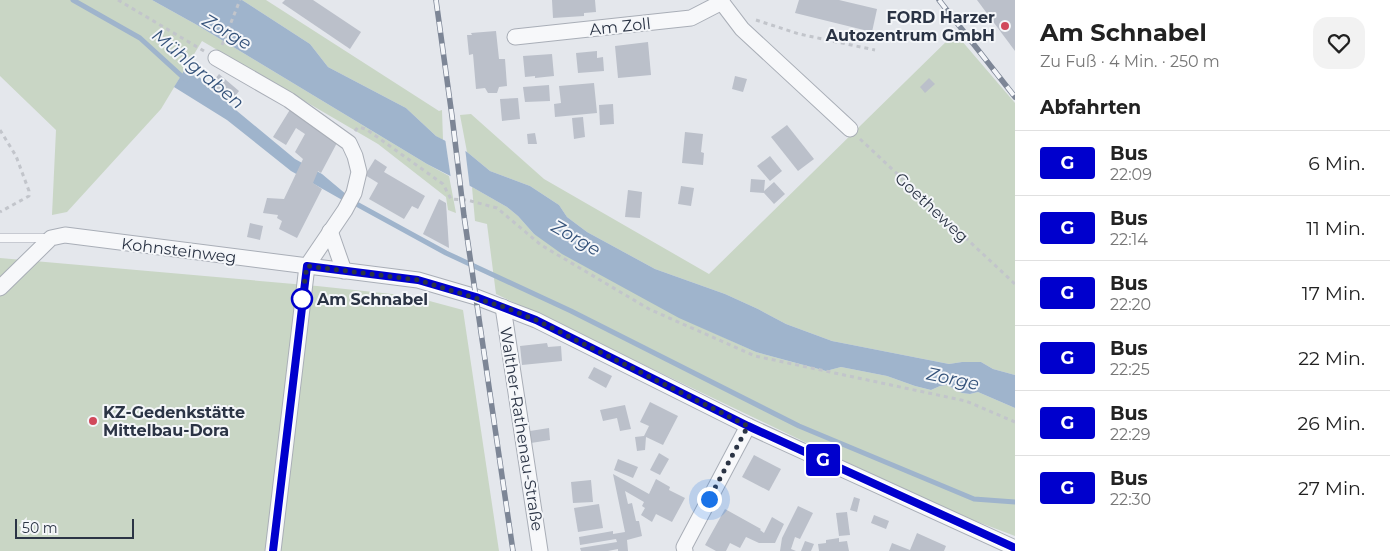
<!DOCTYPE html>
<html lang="de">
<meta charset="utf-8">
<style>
:root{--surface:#fff;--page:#f2f2f2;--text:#222;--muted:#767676;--line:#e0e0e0}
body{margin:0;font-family:Montserrat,sans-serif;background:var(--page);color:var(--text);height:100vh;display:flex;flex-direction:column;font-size:19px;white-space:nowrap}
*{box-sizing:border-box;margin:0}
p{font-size:16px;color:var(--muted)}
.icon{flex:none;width:28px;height:28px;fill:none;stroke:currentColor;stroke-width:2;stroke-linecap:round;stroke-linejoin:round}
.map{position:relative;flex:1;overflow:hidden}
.drawer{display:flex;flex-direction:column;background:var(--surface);width:375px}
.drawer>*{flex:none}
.badge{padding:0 10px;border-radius:4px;font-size:18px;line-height:32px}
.scale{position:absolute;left:15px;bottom:12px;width:119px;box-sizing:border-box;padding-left:5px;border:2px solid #2b3445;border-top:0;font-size:14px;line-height:18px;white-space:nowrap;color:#2b3445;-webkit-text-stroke:4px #f4f6f9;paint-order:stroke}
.you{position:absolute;width:25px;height:25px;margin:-12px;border:4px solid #fff;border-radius:50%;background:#1a73e8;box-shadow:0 0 0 8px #1a73e833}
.map>.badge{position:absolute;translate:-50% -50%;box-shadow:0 0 0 2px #fff}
h2{padding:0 25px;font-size:19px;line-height:45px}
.round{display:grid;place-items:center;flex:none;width:52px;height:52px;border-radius:15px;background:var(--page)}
.summary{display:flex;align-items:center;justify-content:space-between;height:85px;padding:0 25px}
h1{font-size:24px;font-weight:700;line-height:38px}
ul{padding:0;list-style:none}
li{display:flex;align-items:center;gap:15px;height:65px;padding:0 25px;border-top:1px solid var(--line)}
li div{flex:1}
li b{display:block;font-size:19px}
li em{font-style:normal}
li .badge{min-width:55px;font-weight:700;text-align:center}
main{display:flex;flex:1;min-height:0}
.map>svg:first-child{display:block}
</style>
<main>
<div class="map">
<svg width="1015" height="551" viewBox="0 0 1015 551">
<rect width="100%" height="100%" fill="#e4e7ec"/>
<g fill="#c9d6c5">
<path d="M0 0H152L197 25 427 164 449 176 456 213 448 210 446 197 378 144 202 41 161 109 67 212 52 215 56 130 0 76Z"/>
<path d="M242 0H266L439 111 442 110 443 140 436 136 406 108 328 67 310 44Z"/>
<path d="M955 33 1015 103V375L993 369 981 362H962L949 364 832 341 786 324 758 309 725 294 655 269 587 232 567 217 559 205 530 186 490 171 467 152 460 115 471 114 544 179 709 274Z"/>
<path d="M472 187 507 207 518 216 534 234 679 317 756 352 826 371 841 367 887 376 915 386 931 390 940 386 947 385 962 393 970 394 978 392 1015 408V536L949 511 496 294 487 224 475 221Z"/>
<path d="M0 258 317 286 411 296 463 310 499 551H0Z"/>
</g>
<g fill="#9fb4cc">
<path d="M152 0H242L310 44 328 67 406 108 436 136 467 152 490 171 530 186 559 205 567 217 587 232 655 269 725 294 758 309 786 324 832 341 949 364 962 362H981L993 369 1015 375V408L978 392 970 394 962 393 947 385 940 386 931 390 915 386 887 376 841 367 826 371 756 352 679 318 562 254 534 234 518 216 507 207 472 187 427 164 197 25Z"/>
<path d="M187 66 231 106 295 159 322 174 347 195 344 201 291 171 227 120 174 87Z"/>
</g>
<path fill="#e4e7ec" d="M445 138 465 148 470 189 451 179Z"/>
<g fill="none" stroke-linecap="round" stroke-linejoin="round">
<g stroke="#9fb4cc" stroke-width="5">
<path d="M73 0 140 38 186 80"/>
<path d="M351 201 446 253 571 311 799 426 974 499 1015 502"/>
</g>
</g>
<g fill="#bbc0ca">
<path d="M285 0H313L361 32 350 49 282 3Z"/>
<path d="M552 0H595L596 12 584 13V16L553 18Z"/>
<path d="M799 0H839L877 9 872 32 795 13Z"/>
<path d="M977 0H1015V51Z"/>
<path d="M496 31 499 59H505L507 86 499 87 497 93H488L485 88 476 89 473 54 469 55 467 35H472L471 33Z"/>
<path d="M648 42 651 75 618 78 615 46Z"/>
<path d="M597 51V58L603 57 604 71 578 73 576 53Z"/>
<path d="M552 54 554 76 535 78V76L525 77 523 56Z"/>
<path d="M219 74 239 91 230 103 210 85Z"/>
<path d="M735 76 747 79 743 92 732 89Z"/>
<path d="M929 78 935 84 925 93 920 87Z"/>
<path d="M594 83 597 113 555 117 554 104 561 103 559 86Z"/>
<path d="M549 85 550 101 525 102 523 87Z"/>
<path d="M518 98 520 119 502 121 500 99Z"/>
<path d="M613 104 614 124 600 125 599 105Z"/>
<path d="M291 108 338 141 321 173 318 171 313 183 322 189 297 238 279 229 282 221 277 218 278 215 263 213 267 198 284 199 303 159 295 152 305 134 296 128 286 145 273 137Z"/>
<path d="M583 117 585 137 574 139 572 118Z"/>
<path d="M787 125 814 159 798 171 771 137Z"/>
<path d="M685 132 703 134 701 152 704 153 703 165 682 163Z"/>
<path d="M535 133 537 144H528L527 134Z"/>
<path d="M770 156 782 171 770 181 757 166Z"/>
<path d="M375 159 387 167 384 172 425 196 418 209 412 206 404 219 369 199 378 183 365 175Z"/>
<path d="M751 179 765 180 764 191 774 182 785 194 774 204 764 193 750 192Z"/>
<path d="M681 186 694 188 691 206 678 204Z"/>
<path d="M628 190 642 192 640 218 625 217Z"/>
<path d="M439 199 446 203 449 248 423 234Z"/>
<path d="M250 223 263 226 260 240 247 237Z"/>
<path d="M547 343 548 347 561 346 562 361 522 365 520 346Z"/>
<path d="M594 367 612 376 606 388 588 378Z"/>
<path d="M650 402 678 416 663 445 646 437 645 450 637 451 635 437 644 436 649 426 640 422Z"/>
<path d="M625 405 631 429 620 431 617 418 603 421 600 410Z"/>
<path d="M549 428 550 440 531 443 530 431Z"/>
<path d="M659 453 669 459 660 475 650 470Z"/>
<path d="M754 455 781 469 769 491 742 477Z"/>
<path d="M618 459 638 467 633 478 614 470Z"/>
<path d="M613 474 649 494 656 479 670 487 669 490 685 498 672 522 656 514 652 522 641 515 645 508 642 506 644 502 625 491 628 504 632 503 636 521H639L642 536 627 540 628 551H618V549L608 551H581L580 548 617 542 616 539 580 545 579 537 613 531V534L625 532Z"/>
<path d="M591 480 593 502 573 503 571 482Z"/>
<path d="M854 497 860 499 857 512 850 510Z"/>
<path d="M599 504 603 528 578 532 574 508Z"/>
<path d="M798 506 813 513 800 539 795 537 791 549 796 551H780L782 538Z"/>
<path d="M725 509 761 529 760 530 764 533 772 517 784 524 775 543H759L746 537 740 548 730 543 726 551H716L705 545Z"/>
<path d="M847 512 850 535 839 536 836 513Z"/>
<path d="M874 515 889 521 886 529 871 523Z"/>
<path d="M917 533 946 546 944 551H889L892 543 910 550Z"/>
<path d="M839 538V542L847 541 849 551H819L818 544 826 543V540Z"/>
<path d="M805 541 814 544 811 551H801Z"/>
</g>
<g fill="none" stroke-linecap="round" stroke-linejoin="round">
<defs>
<path id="service" d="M0 238H49"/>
<g id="minor">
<path d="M720 0 742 29 850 129"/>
<path d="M515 37 691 18 722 2"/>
<path d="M216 58 289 100 349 143 355 156 359 172 354 193 345 210 307 266 273 551"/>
<path d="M330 231 344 271"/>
<path d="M0 288 51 238 65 235 418 280 476 297 536 320 748 426 1015 548"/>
<path d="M503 307 540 551"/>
<path d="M685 551 684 547 748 426"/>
</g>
</defs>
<use href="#service" stroke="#a9aeb7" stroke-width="9"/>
<use href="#minor" stroke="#a9aeb7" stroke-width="17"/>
<g stroke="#c2c5cb" stroke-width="3" stroke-dasharray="4 4" stroke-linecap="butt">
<path d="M118 0 204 51"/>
<path d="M756 20 799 34 875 50"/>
<path d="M222 45 240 0"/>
<path d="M0 130 16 156 29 191V196L0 212"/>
<path d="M355 131 358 127 366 129 443 184 451 199 467 200 497 208 541 245 649 309 755 356 966 401 1015 422"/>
<path d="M860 139 1015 284"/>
</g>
<use href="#service" stroke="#f7f8fa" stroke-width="8"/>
<use href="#minor" stroke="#f7f8fa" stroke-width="15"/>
<defs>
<g id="rail">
<path d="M436 0 452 116 464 216 513 551"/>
<path d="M939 0 1015 97"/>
</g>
</defs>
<use href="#rail" stroke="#7d8696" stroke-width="5.5"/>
<use href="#rail" stroke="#f4f6f9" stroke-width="4" stroke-dasharray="11" stroke-linecap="butt"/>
</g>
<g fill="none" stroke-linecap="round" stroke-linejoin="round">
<defs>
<path id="line" d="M273 551 307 266 418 280 476 297 536 320 748 426 1015 548"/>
</defs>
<use href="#line" stroke="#fff" stroke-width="11"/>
<use href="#line" stroke="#0000cd" stroke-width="8"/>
<path stroke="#2b3445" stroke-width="5" stroke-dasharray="0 9" d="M302 299 307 266 418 280 504 307 536 320 748 426 709 499"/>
</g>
<g fill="#d1495b" stroke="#f4f6f9" stroke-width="2">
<circle cx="1005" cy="26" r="5"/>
<circle cx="93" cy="421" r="5"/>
</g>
<circle fill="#fff" stroke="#0000cd" stroke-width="2.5" cx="302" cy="299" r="10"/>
<g text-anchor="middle" stroke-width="4" stroke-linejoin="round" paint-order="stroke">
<g font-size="16" font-weight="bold" fill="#2b3445" stroke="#f4f6f9" text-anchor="end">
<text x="995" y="23">FORD Harzer<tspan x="995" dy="18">Autozentrum GmbH</tspan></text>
<text x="103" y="418" text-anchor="start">KZ-Gedenkstätte<tspan x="103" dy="18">Mittelbau-Dora</tspan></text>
</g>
<g font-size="16" fill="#2b3445" stroke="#f4f6f9">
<text transform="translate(620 26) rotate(-6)" y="6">Am Zoll</text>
<text transform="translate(932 207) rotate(43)" y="6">Goetheweg</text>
<text transform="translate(179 250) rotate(7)" y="6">Kohnsteinweg</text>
<text transform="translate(522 429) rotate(81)" y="6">Walther-Rathenau-Straße</text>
</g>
<g font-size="16" font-weight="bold" fill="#2b3445" stroke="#f4f6f9" text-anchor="start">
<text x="317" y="305">Am Schnabel</text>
</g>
<g font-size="18" font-style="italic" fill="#34527a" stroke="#f4f6f9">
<text transform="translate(227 32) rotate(30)" y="6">Zorge</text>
<text transform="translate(198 69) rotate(40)" y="6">Mühlgraben</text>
<text transform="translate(576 238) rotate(30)" y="6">Zorge</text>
<text transform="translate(953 379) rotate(12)" y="6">Zorge</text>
</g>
</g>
</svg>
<div class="scale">50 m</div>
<div class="you" style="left:709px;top:499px"></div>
<b class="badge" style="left:823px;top:460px;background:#0000cd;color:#fff">G</b>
</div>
<section class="drawer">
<div class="summary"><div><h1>Am Schnabel</h1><p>Zu Fuß · 4 Min. · 250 m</p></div><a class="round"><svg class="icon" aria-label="heart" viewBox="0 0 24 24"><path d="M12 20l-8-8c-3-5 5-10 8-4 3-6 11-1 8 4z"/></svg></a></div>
<h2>Abfahrten</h2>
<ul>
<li><span class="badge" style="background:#0000cd;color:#fff">G</span><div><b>Bus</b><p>22:09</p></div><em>6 Min.</em></li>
<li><span class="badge" style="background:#0000cd;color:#fff">G</span><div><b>Bus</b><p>22:14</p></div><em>11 Min.</em></li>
<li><span class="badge" style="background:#0000cd;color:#fff">G</span><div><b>Bus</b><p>22:20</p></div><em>17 Min.</em></li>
<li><span class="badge" style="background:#0000cd;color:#fff">G</span><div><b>Bus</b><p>22:25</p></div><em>22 Min.</em></li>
<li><span class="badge" style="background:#0000cd;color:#fff">G</span><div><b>Bus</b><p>22:29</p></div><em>26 Min.</em></li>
<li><span class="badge" style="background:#0000cd;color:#fff">G</span><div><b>Bus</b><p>22:30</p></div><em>27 Min.</em></li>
</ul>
</section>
</main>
